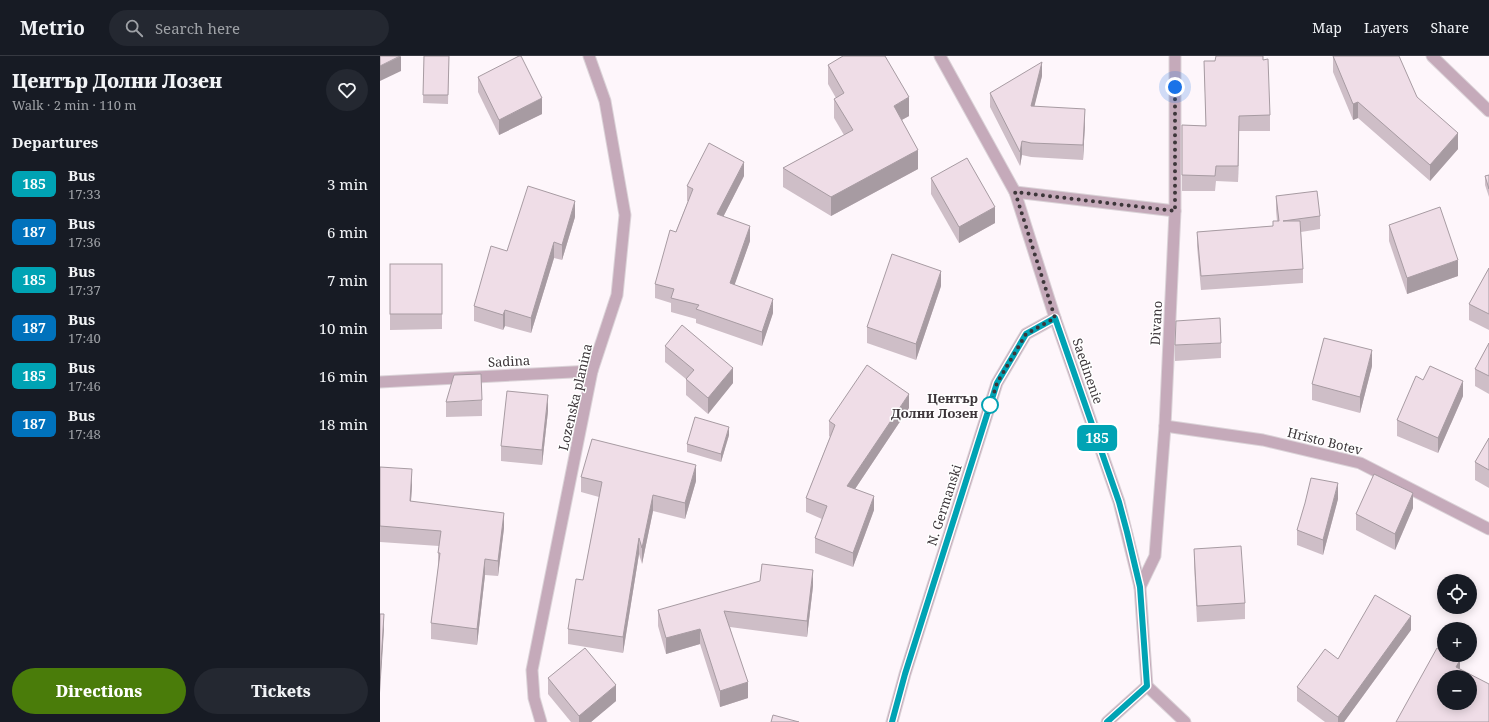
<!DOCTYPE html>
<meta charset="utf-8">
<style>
:root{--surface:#171b24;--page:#242831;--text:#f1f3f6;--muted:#9ea1a6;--line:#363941;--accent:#4a7c0a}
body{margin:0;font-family:"Noto Serif",serif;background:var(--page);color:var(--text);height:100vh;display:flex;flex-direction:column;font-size:15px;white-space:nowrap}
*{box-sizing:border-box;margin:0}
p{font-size:13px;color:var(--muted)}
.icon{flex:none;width:22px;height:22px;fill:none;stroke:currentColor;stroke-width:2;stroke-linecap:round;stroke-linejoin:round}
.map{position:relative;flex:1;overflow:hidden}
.drawer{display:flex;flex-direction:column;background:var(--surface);width:380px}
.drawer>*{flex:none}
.badge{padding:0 8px;border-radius:6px;font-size:14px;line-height:26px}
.fabs{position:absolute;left:1057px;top:518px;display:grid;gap:8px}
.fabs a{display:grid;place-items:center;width:40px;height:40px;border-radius:50%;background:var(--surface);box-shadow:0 2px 10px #0003;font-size:20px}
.you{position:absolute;width:20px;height:20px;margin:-10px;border:3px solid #fff;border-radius:50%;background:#1a73e8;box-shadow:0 0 0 6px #1a73e833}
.map>.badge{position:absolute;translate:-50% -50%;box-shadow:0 0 0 2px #fff}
h2{padding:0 12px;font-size:15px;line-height:36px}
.round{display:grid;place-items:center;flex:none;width:42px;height:42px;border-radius:21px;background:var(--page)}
.summary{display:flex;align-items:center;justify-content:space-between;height:68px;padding:0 12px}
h1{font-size:19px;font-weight:800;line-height:30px}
.button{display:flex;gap:8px;margin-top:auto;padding:8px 12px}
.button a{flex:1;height:46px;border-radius:24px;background:var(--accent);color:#fff;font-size:16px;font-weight:800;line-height:46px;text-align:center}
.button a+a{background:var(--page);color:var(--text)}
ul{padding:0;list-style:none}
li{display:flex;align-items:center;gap:12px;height:48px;padding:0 12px}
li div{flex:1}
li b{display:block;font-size:15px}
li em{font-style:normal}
li .badge{min-width:44px;font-weight:700;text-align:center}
header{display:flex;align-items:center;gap:24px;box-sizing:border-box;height:56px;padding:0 20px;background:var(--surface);border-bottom:1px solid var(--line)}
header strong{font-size:19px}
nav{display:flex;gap:22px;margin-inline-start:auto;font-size:14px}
.search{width:280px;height:36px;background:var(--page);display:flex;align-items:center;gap:10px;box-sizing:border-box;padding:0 14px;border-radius:22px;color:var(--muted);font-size:15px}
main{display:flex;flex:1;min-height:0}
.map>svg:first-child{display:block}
</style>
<header>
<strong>Metrio</strong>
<div class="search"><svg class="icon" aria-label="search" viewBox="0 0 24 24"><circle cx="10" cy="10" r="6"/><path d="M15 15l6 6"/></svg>Search here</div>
<nav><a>Map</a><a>Layers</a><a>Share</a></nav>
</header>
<main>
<section class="drawer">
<div class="summary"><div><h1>Център Долни Лозен</h1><p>Walk · 2 min · 110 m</p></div><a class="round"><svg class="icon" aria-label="heart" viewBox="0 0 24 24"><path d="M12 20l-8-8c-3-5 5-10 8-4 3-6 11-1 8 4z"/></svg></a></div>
<h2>Departures</h2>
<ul>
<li><span class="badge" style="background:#00a3b4;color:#fff">185</span><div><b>Bus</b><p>17:33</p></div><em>3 min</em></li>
<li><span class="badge" style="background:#0072bc;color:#fff">187</span><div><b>Bus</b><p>17:36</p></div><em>6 min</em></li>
<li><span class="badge" style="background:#00a3b4;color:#fff">185</span><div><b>Bus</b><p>17:37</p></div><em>7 min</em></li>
<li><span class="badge" style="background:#0072bc;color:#fff">187</span><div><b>Bus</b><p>17:40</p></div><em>10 min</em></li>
<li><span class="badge" style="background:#00a3b4;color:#fff">185</span><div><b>Bus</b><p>17:46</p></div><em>16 min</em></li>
<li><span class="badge" style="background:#0072bc;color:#fff">187</span><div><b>Bus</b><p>17:48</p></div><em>18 min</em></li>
</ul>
<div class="button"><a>Directions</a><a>Tickets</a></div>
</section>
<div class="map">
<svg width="1109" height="666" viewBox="0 0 1109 666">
<rect width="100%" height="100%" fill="#fef6fb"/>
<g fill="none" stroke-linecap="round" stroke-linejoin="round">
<defs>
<g id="minor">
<path d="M1052 0 1109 55"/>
<path d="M635 136 795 155"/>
<path d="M0 326 212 315"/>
<path d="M785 370 883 384 980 407 1109 473"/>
<path d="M760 531 775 500 785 370 795 155V0"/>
<path d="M161 666 154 642 152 614 212 315 237 239 245 159 225 45 209 0"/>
<path d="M512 666 525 618 617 327 646 278 675 262"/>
<path d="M727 666 767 630"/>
</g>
<path id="tertiary" d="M560 0 635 136 675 262 739 446 760 531 767 630 805 666"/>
</defs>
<use href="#minor" stroke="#dbd3d8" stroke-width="13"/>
<use href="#tertiary" stroke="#dbd3d8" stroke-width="13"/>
<use href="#minor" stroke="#c5aaba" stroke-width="11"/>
<use href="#tertiary" stroke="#c5aaba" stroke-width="11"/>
</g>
<g fill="#cebec7">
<path d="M44 0H69L68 48 43 47Z"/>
<path d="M953 0 1037 41 1078 93 1050 125 978 62 973 64 953 16Z"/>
<path d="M883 4 890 59V75H859L858 126 836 125 835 135H802V69L826 70 824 5Z"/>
<path d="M448 9 529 60 522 64 538 113 451 160 403 131V112L464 79 454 62V43L456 42 448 28Z"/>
<path d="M662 20 654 50 705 67 703 104 651 101 642 99 640 110 610 51V37Z"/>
<path d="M98 21 162 58 119 79 98 36Z"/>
<path d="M1109 119V141L1105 129V120Z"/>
<path d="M364 120 343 161 370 185 354 229 393 257 382 290 316 267V263L291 256V247L275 242V228L308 145H307V130Z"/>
<path d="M551 122 615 167 579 187 551 138Z"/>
<path d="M896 140 940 160V173L921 176 923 213V227L821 234 817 190V176L893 170V165H897L896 154Z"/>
<path d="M195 161 182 204 174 202 151 277 125 270 123 274 94 265V250L127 195Z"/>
<path d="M1009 169 1078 220 1027 238 1009 185Z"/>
<path d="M10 208H62V273L10 274Z"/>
<path d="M1109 212V274L1089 264V248Z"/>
<path d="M561 230 536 304 487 287V271Z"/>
<path d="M841 287V302L795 305V289Z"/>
<path d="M1109 287V338L1095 330V313Z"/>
<path d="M285 290 353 327 328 358 306 339V323L285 306Z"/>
<path d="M992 310 980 357 932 344V328Z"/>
<path d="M1043 324 1083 340 1058 397 1017 380V364Z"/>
<path d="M102 344V360L66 361V346Z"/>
<path d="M529 352 475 433 494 454 473 511 435 497V482L442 463 426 456V442L450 381 449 380V365Z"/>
<path d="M168 355 162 409 121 405V390Z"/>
<path d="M349 379 341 406 307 396V388Z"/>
<path d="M1109 382V432L1095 424V406Z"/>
<path d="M0 411 32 429 31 445 124 472 118 520 105 519 97 589 51 583V567L58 513V497L59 490 0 486Z"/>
<path d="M201 421 316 425 305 463 273 455 262 508 259 498 243 597 188 588V573L203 524 219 441 201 436Z"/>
<path d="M958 443 943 499 917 489V474Z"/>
<path d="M1033 452 1015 494 976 474V458Z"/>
<path d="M814 493 865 547V563L817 566 814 508Z"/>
<path d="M433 530 427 581 350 571 368 642 340 651 320 588 286 598 278 570V554Z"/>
<path d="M1031 574 964 666H945L917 645V631L958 603Z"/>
<path d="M168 622 236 645 211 666H191L168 638Z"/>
</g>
<g fill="#a79ba2">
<path d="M21 0V15L0 25V10Z"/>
<path d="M662 6V20L651 64V50Z"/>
<path d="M529 41V60L514 68V50Z"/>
<path d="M162 42V58L119 79V64Z"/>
<path d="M978 46V62L973 64V48Z"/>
<path d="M705 53V67L703 104V89Z"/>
<path d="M859 60V75L858 126V110Z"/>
<path d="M1078 77V93L1050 125V109Z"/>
<path d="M642 85V99L640 110V96Z"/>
<path d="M538 94V113L451 160V141Z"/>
<path d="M364 106V120L337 173V158Z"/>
<path d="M195 145V161L182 204V189Z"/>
<path d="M615 151V167L579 187V171Z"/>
<path d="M370 170V185L350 242V227Z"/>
<path d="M174 186V202L151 277V262Z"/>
<path d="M1078 204V220L1027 238V222Z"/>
<path d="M561 215V230L536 304V288Z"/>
<path d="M393 243V257L382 290V276Z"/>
<path d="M125 254V270L123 274V259Z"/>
<path d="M992 294V310L980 357V341Z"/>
<path d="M353 312V327L328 358V342Z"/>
<path d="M1083 325V340L1058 397V382Z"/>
<path d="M529 338V352L467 445V430Z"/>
<path d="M168 339V355L162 409V394Z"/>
<path d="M349 371V379L341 406V398Z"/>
<path d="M316 409V425L305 463V447Z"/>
<path d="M32 413V429L30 460V445Z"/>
<path d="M958 427V443L943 499V484Z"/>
<path d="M1033 437V452L1015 494V478Z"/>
<path d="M273 439V455L262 508V492Z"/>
<path d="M494 440V454L473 511V497Z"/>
<path d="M124 457V472L118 520V505Z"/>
<path d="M259 482V498L243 597V581Z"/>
<path d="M105 503V519L97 589V573Z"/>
<path d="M433 514V530L427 581V565Z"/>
<path d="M4 558V573L0 637V622Z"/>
<path d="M1031 560V574L964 666H958V661Z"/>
<path d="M320 573V588L286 598V582Z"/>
<path d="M1080 604V618L1076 611Z"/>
<path d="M368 626V642L340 651V635Z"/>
<path d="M236 629V645L211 666H199V660Z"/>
</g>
<g fill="#efdde7" stroke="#a79ba2" fill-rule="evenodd">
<path d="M0 0H20L0 10Z"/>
<path d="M44 0H69L68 39H43Z"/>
<path d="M139 0H141L162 42 119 64 98 21Z"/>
<path d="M463 0H505L529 41 514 50 538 94 451 141 403 112 473 74 454 43 464 37 448 9Z"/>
<path d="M836 0H883V4L888 3 890 59 859 60 858 110H836L835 120 802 119V69L826 70 824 5H835Z"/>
<path d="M953 0H1019L1037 41 1078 77 1050 109 978 46 973 48Z"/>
<path d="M662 6 651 50 705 53 703 89 651 87 642 85 640 96 610 37Z"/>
<path d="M329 87 364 106 337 158 370 170 350 227 393 243 382 276 316 253 319 249 291 242 294 233 275 228 290 174 296 176 313 133 307 130Z"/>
<path d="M587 102 615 151 579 171 551 122Z"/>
<path d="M1109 119V133L1105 120Z"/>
<path d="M148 130 195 145 182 189 174 186 151 262 125 254 123 259 94 250 111 190 127 195Z"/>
<path d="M937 135 940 160 903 165H920L923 213 821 220 817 176 893 170V165H899L896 140Z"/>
<path d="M1060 151 1078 204 1027 222 1009 169Z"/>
<path d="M512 198 561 215 536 288 487 271Z"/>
<rect x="10" y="208" width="52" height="50"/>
<path d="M1109 212V258L1089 248Z"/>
<path d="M840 262 841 287 795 289 796 265Z"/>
<path d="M302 269 353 312 328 342 306 323 314 314 285 290Z"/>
<path d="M944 282 992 294 980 341 932 328Z"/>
<path d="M1109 287V320L1095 313Z"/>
<path d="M487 309 529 338 467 430 494 440 473 497 435 482 447 450 426 442 455 369 449 365Z"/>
<path d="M1050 310 1083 325 1058 382 1017 364 1036 320 1043 324Z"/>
<path d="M101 318 102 344 66 346 74 319Z"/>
<path d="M127 335 168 339 162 394 121 390Z"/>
<path d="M315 361 349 371 341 398 307 388Z"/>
<path d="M1109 382V414L1095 406Z"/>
<path d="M212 383 316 409 305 447 273 439 262 492 259 482 243 581 188 573 196 523 203 524 222 426 201 421Z"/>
<path d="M0 411 32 413 30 445 124 457 118 505 105 503 97 573 51 567 60 497H58L61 475 0 470Z"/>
<path d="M994 418 1033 437 1015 478 976 458Z"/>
<path d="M931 422 958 427 943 484 917 474 925 447Z"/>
<path d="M861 490 865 547 817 550 814 493Z"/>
<path d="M382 508 433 514 427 565 344 555 368 626 340 635 320 573 286 582 278 554 380 525Z"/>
<path d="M995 539 1031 560 958 661 917 631 945 593 958 603Z"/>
<path d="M0 558H4L0 622Z"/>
<path d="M205 592 236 629 199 660 168 622Z"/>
<path d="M1057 592 1064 595V599H1071L1080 604 1076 611 1109 628V666H1016ZM1064 621H1090V647H1064Z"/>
<path d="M393 659 419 666H391Z"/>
</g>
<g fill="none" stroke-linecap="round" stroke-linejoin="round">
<defs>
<path id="line" d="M512 666 525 618 617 327 646 278 675 262 739 446 747 476 760 531 767 630 727 666"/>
</defs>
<use href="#line" stroke="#fff" stroke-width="9"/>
<use href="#line" stroke="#00a3b4" stroke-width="6"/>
<path stroke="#3d363a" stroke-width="4" stroke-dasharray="0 7.2" d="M610 349 608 356 617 327 646 278 675 262 635 136 795 155V31"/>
</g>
<circle fill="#fff" stroke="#00a3b4" stroke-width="2" cx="610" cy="349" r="8"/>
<g text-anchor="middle" stroke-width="3" stroke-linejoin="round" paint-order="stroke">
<g font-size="13" fill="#3d363a" stroke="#fff">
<text transform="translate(776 267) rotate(-87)" y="5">Divano</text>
<text transform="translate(129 305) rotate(-3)" y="5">Sadina</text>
<text transform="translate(708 315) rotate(71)" y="5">Saedinenie</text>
<text transform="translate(195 341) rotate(-77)" y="5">Lozenska planina</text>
<text transform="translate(945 385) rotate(14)" y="5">Hristo Botev</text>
<text transform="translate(564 449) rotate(-72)" y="5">N. Germanski</text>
</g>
<g font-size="13" font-weight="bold" fill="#3d363a" stroke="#fff" text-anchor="end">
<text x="598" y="347">Център<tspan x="598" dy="15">Долни Лозен</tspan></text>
</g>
</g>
</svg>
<div class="fabs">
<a><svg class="icon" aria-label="locate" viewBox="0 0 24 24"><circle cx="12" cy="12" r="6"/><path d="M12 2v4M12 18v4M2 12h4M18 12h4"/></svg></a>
<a>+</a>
<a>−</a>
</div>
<div class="you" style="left:795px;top:31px"></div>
<b class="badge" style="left:717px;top:382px;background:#00a3b4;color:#fff">185</b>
</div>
</main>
